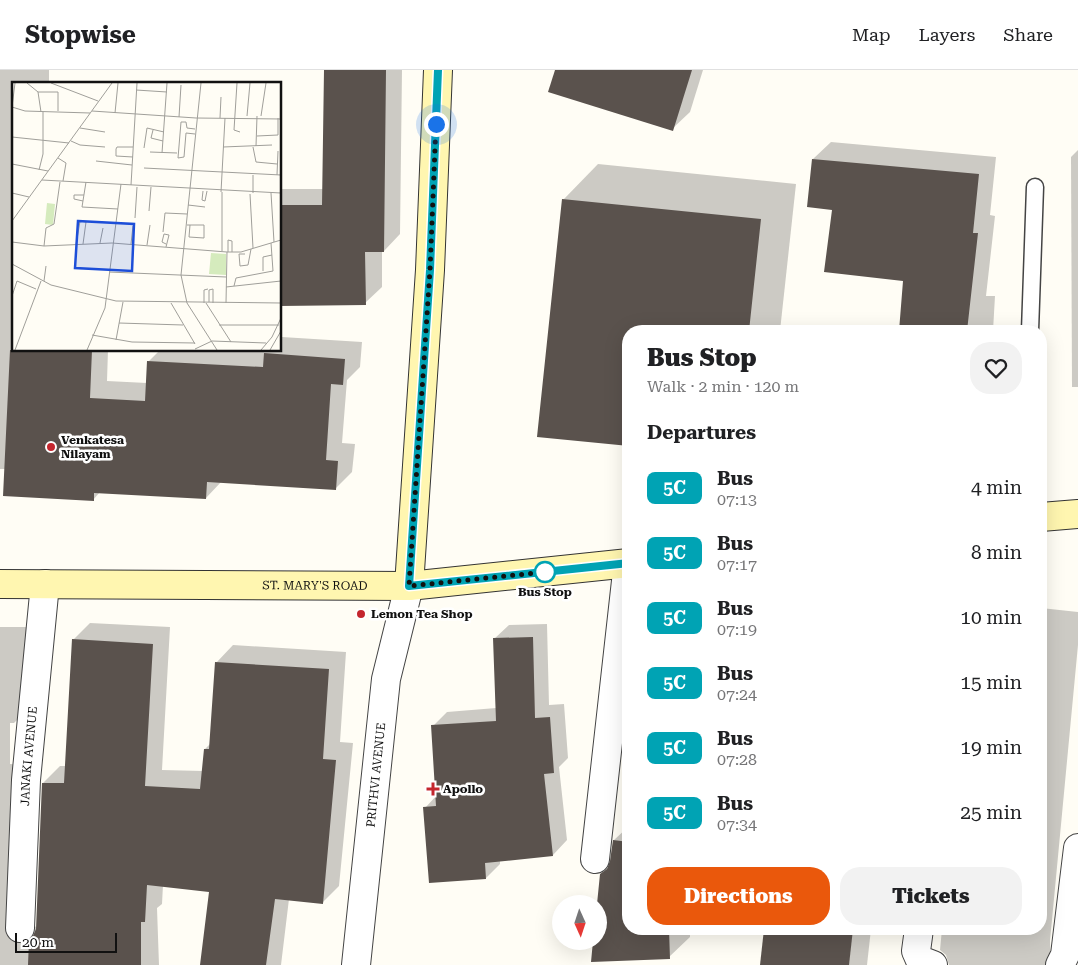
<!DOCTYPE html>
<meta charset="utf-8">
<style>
:root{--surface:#fff;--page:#f2f2f2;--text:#202124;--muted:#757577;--line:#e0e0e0;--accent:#ea580c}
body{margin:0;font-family:"Roboto Serif",serif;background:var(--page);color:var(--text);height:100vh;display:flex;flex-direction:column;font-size:19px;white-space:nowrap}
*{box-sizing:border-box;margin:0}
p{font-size:16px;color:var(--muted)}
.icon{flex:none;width:28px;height:28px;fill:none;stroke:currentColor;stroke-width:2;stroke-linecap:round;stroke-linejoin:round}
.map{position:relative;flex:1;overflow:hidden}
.drawer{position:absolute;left:622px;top:255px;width:425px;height:610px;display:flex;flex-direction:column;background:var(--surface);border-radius:20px;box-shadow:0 5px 20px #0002}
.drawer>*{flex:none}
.badge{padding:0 10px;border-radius:8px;font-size:18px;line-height:32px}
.needle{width:32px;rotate:177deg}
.buttons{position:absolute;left:552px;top:825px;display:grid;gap:10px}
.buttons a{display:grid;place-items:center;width:55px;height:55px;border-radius:50%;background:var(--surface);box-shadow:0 5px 20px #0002;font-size:25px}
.scale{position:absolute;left:15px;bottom:12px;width:102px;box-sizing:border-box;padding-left:5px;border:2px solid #111;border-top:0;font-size:14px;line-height:18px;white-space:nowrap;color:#111;-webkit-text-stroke:4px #fff;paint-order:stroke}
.you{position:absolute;width:25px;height:25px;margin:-12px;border:4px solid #fff;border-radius:50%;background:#1a73e8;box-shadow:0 0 0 8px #1a73e833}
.map>.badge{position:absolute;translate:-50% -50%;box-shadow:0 0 0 2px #fff}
h2{padding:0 25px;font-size:19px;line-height:45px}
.round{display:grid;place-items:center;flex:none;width:52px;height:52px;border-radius:20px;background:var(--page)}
.headline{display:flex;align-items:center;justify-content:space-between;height:85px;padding:0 25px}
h1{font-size:24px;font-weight:800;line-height:38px}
.button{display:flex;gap:10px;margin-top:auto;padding:10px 25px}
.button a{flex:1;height:58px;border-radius:20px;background:var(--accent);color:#fff;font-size:20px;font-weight:800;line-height:58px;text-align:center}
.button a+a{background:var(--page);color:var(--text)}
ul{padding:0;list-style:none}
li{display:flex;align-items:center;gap:15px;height:65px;padding:0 25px}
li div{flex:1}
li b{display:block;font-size:19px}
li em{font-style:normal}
li .badge{min-width:55px;font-weight:700;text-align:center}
header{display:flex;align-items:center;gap:30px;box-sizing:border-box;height:70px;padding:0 25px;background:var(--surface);border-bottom:1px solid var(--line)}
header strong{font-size:24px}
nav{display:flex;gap:28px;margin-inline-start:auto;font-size:18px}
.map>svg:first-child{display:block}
</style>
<header>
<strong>Stopwise</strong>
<nav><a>Map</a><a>Layers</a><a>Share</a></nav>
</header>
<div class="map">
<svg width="1078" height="895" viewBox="0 0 1078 895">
<rect width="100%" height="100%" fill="#fffdf5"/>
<g fill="#0003">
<path d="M0 0H49V14H14V280H108L107 311 147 313 148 292 160 280H280V269L282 267 362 272 360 297 347 310 342 373 355 374 352 402 335 419 222 411 206 428 100 422 93 430 5 399H0Z"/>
<path d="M325 0H402L400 164 384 181H382V217L365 233 280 234V119H324Z"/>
<path d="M556 0H703L690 42 672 59Z"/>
<path d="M831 72 996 87 990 145 995 146 986 226H995L993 261H900L904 210 833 139 813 89Z"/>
<path d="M1078 80V317H1072L1071 87Z"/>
<path d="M598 94 796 114 780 261H629L563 130Z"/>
<path d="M1041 538 1078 542V575L1050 871 1051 895H949L946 885 940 880 942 859H1041Z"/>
<path d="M90 553 170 557 162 700 203 701 205 679 210 674 216 593 233 575 346 582 340 672 353 673 339 816 322 833 289 829 281 895H201L211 821 163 815 162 834 157 838 159 895H0V557H31V636L14 653H10V694L27 695 29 855 37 857 43 713 60 696H66L73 570Z"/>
<path d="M547 554 549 635 564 634 568 688 559 697 567 770 553 785 500 791V794L486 808 425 738 437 725 433 656 447 642 496 638 494 569 509 555Z"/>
<path d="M629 756V859H690V867L669 887 599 871V834L601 804 610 796 614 770Z"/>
<path d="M766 859H871L867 895H762Z"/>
</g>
<g fill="#5a524d">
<path d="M324 0H386L384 182H365L366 235 280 236V135H322Z"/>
<path d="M555 0H692L673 61 548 22Z"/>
<path d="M812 89 979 104 973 163H978L967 261H899L903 211 824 202 832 140 807 137Z"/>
<path d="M562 129 761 149 749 261H629V376L537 367Z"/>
<path d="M10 280H92L90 328 145 331 147 291 263 297 264 283 345 289 343 315 331 314 326 390 338 391 336 420 207 412 206 429 94 423V431L3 426Z"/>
<path d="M533 567 535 648 550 647 554 703 544 704 553 786 485 793 486 809 429 813 423 737 436 736 431 655 496 651 493 568Z"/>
<path d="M72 569 153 574 145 716 200 719 204 679H209L215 592 329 599 323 689 336 690 323 834 275 829 266 895H200L209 822 147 815 145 852H141V895H28L29 870 33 866 36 859 42 713H64Z"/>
<path d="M613 770 629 772V859H669L670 889 591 892 593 871H599V834H597L600 804 607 799 610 791Z"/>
<path d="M764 859H853L849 895H760Z"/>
</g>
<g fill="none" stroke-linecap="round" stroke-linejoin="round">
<defs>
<path id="lane" d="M1030 261 1035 117"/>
<g id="street">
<path d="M595 789 628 493"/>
<path id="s1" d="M20 858 26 710 45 514"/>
<path d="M919 859 916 881 920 890 933 895"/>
<path id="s2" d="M356 895 386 609 409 516"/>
<path d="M1060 895 1065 885 1078 778"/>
</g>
<g id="secondary">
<path d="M1041 447 1078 444"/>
<path id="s3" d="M0 514 409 516 629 493"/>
<path d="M409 516 430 200 438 0"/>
</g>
</defs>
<use href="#lane" stroke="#444" stroke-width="19"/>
<use href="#street" stroke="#444" stroke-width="30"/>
<use href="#secondary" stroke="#333" stroke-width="30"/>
<use href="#lane" stroke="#fff" stroke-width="16"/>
<use href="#street" stroke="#fff" stroke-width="28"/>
<use href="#secondary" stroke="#fff6b0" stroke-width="28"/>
</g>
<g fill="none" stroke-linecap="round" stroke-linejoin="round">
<defs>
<path id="line" d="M438 0 430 200 409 516 629 493"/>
</defs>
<use href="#line" stroke="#fff" stroke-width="11"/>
<use href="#line" stroke="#00a3b4" stroke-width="8"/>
<path stroke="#111" stroke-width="5" stroke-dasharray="0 9" d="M436 54 430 200 409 516 545 502"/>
</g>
<g fill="#c4262e" stroke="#fff" stroke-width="2">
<circle cx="51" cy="377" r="5"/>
<circle cx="361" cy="544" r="5"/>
<path d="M430.5 711.5h5v5h5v5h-5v5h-5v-5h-5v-5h5z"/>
</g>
<circle fill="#fff" stroke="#00a3b4" stroke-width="2.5" cx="545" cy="502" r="10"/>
<g text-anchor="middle" stroke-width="5" stroke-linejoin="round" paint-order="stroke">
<g font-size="12" font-weight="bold" fill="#111" stroke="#fff" text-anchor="start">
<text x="61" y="374">Venkatesa<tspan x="61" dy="14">Nilayam</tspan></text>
<text x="371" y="548">Lemon Tea Shop</text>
<text x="443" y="723">Apollo</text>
</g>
<g font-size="12" fill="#111" stroke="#fff">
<text dy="4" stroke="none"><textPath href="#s3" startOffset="315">ST. MARY'S ROAD</textPath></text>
<text dy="4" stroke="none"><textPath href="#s1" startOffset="172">JANAKI AVENUE</textPath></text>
<text dy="4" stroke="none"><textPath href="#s2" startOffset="191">PRITHVI AVENUE</textPath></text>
</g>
<g font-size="12" font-weight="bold" fill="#111" stroke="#fff">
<text x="545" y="526">Bus Stop</text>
</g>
</g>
<g transform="translate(12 12)">
<rect width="269" height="269" fill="#fffdf5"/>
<path d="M35 121 43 122 41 143 33 142ZM199 171 214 172V193L197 192Z" fill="#d5ebbd"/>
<path fill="none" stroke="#a09f9a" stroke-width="1" d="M15 1 26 10 29 30M39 1 86 19M225 1 222 48 228 50M124 8 155 10M26 10H46V29M0 25 13 29 78 31M0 25 3 1M80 29 184 36M103 31 106 1M235 34 238 1M249 34 254 1M167 35 169 3M184 36 269 37M208 36 209 15M68 46 93 50M141 48 139 56 151 59M183 52 174 51 172 75 166 76 169 40H174L175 46 183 47M245 54 266 53V36M0 55 57 61M59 59 68 63 93 65M244 64 245 34M211 65 260 63M241 65 244 80 265 82M132 66 135 46 152 50M138 70 165 71M150 71 155 1M121 75 104 74V67L105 65H121M46 76 54 81 51 99M84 79 120 83M0 82 36 89M132 86 269 93M27 88 31 72V30M241 93V111M265 93 266 69M30 98 269 111M74 100 70 125 106 127M119 103 125 1M191 109 190 118 193 119 195 109M209 110 213 36M0 111 17 115M259 111 262 160M238 112 241 166M71 119 62 117V113H72M176 123 193 125M137 129 139 105M123 136 125 105M0 139 100 1M175 143H192V156L177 155 178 143M151 150 153 131 175 132M0 160 32 164 100 161 215 170H229L269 158M88 161 91 146M119 162 121 144M64 163 68 139 74 140 71 162M135 163 138 143M32 164 34 146 42 142 48 100M154 165 157 153 152 152 150 160 154 162M210 169V110M216 170V158L220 159V170M233 172H227L228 184 236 183 239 167M0 182 39 203 104 219 269 221M251 189V175L260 173M97 190 214 195M32 199 34 184M222 204 224 196 261 189 259 161M214 205 269 199M0 214 5 199 24 207M197 220V208L201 207V221M159 221 183 262M175 221 205 268M175 221 169 193 189 1M192 221V208L196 207M194 221 219 260M214 221 215 170M107 241 171 243M207 243H267M80 253 120 260 183 261M104 258 111 220M183 267 200 259 254 261M3 268 29 199M75 268 93 226 109 102M249 268 260 255 269 236M258 268 269 249"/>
<path fill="#1d4ed8" fill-opacity="0.15" stroke="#1d4ed8" stroke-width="2.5" d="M66 139 122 142 120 189 63 186Z"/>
<rect width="269" height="269" fill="none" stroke="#111" stroke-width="2.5"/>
</g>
</svg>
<div class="buttons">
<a><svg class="needle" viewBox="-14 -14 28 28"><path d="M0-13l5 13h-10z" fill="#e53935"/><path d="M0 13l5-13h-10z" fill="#757577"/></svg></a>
</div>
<div class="scale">20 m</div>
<div class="you" style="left:436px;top:54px"></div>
<section class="drawer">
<div class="headline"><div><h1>Bus Stop</h1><p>Walk · 2 min · 120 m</p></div><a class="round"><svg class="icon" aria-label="heart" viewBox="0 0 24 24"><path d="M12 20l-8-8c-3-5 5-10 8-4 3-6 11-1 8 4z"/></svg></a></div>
<h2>Departures</h2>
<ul>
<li><span class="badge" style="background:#00a3b4;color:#fff">5C</span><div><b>Bus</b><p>07:13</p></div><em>4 min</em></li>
<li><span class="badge" style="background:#00a3b4;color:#fff">5C</span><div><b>Bus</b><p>07:17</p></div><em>8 min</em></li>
<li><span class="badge" style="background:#00a3b4;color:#fff">5C</span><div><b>Bus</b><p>07:19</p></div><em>10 min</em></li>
<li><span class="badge" style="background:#00a3b4;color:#fff">5C</span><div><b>Bus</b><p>07:24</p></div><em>15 min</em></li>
<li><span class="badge" style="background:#00a3b4;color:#fff">5C</span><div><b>Bus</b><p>07:28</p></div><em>19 min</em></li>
<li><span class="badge" style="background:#00a3b4;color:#fff">5C</span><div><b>Bus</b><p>07:34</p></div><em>25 min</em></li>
</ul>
<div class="button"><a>Directions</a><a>Tickets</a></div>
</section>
</div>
